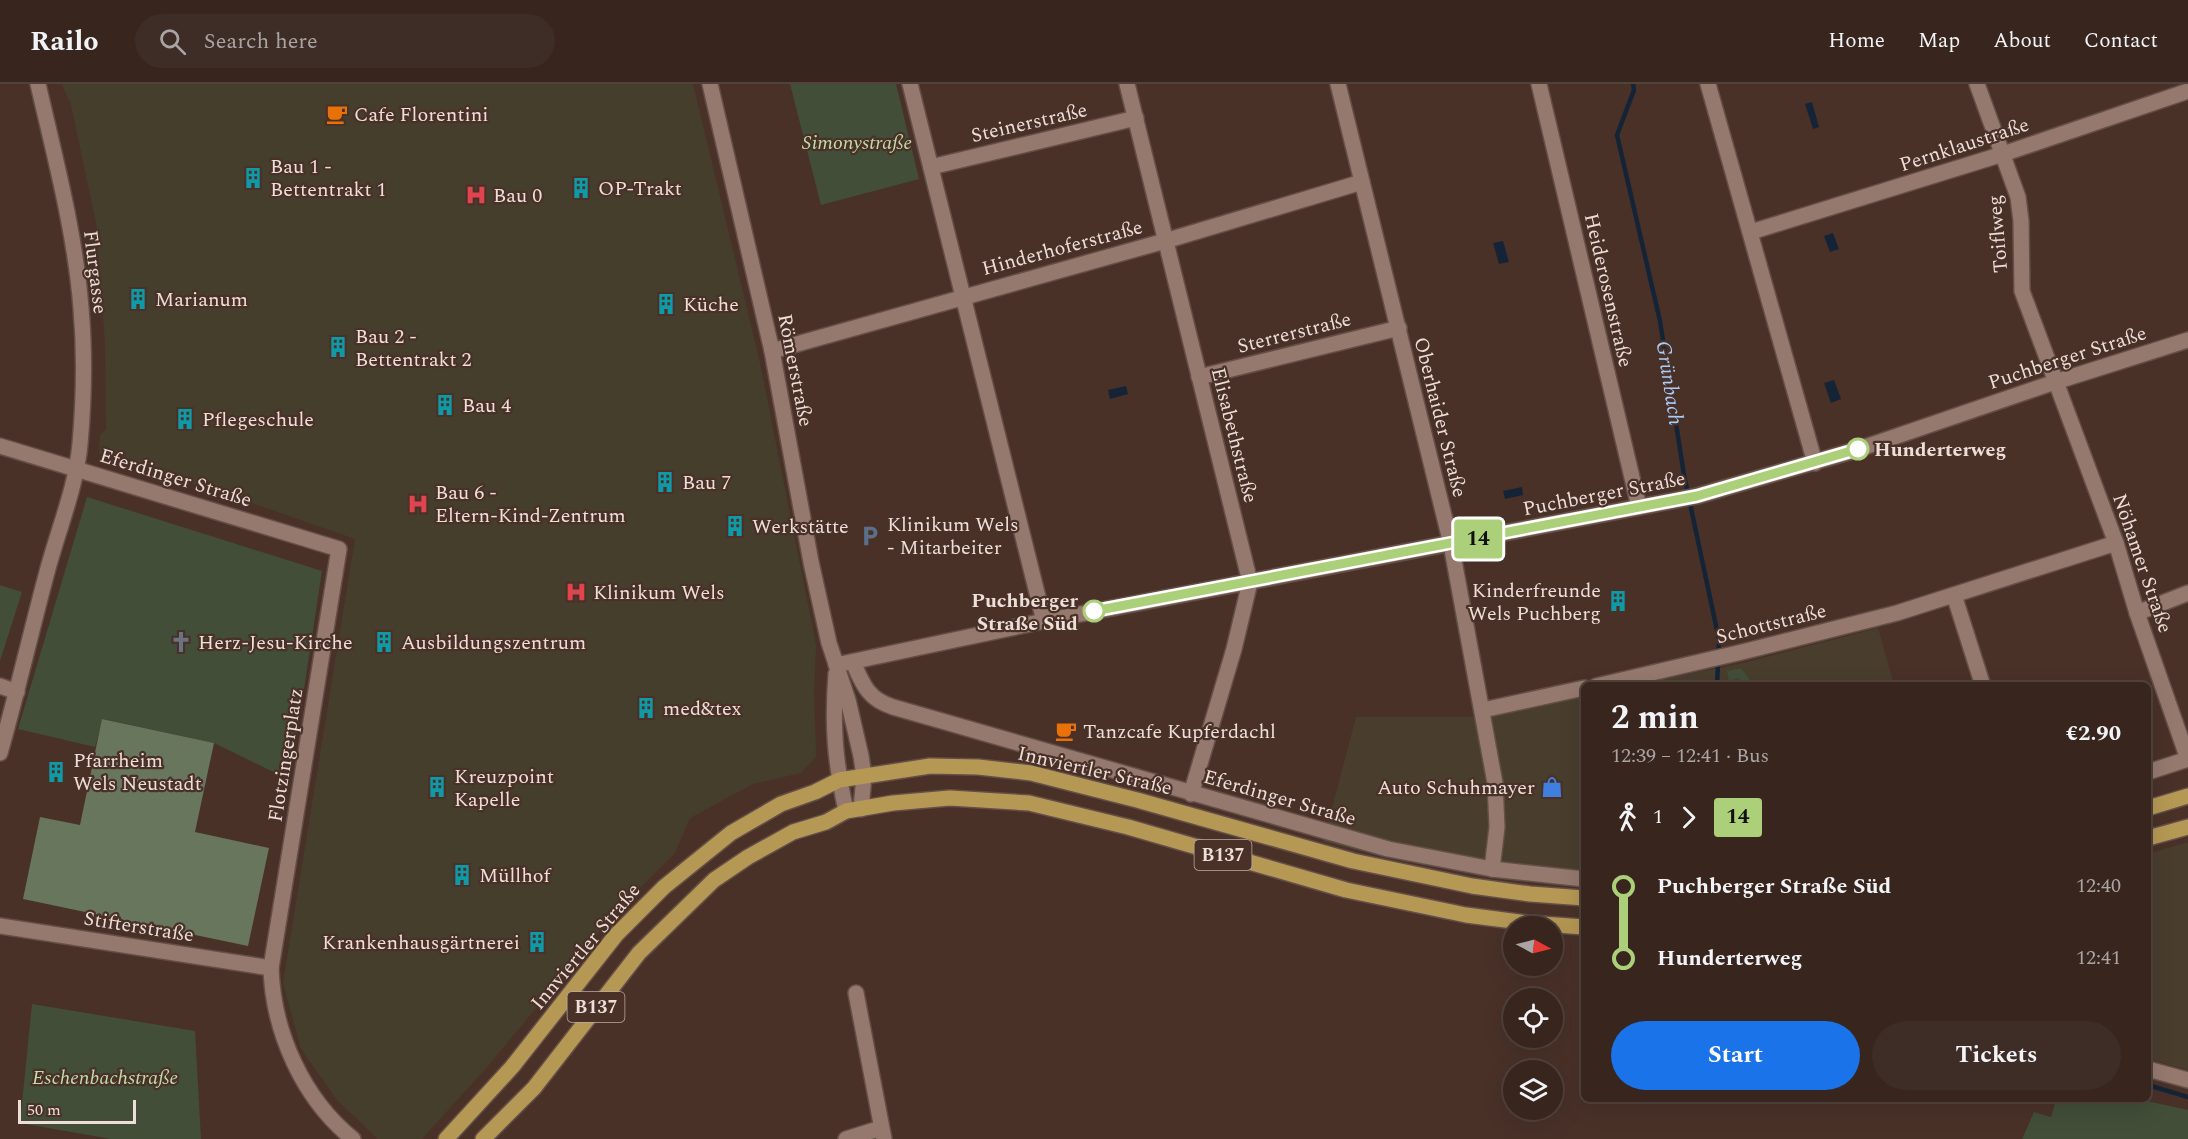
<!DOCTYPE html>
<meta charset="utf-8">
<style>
:root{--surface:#37251e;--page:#3e2d27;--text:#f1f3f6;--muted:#aaa5a4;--line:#51423c;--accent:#1a73e8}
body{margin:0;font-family:Spectral,serif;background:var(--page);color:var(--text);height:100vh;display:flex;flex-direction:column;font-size:22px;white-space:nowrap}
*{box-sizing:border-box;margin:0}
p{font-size:20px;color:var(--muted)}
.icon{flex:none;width:33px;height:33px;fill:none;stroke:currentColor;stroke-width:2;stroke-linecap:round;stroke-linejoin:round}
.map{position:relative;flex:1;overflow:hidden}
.panel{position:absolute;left:1581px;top:598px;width:570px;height:420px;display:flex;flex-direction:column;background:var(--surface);border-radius:9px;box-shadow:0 6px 24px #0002,0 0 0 2px var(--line)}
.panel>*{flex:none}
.badge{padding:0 12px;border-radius:4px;font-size:21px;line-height:39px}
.needle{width:39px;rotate:97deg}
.tools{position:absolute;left:1503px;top:832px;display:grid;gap:12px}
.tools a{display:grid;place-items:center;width:60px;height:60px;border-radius:50%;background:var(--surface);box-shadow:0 6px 24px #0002,0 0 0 2px var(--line);font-size:30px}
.scale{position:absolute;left:18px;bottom:15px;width:118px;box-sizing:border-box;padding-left:6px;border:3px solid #eeded8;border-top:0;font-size:16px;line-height:21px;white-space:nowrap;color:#eeded8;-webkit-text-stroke:4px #493128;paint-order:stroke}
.map>.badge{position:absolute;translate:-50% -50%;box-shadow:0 0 0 3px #fff}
.legs{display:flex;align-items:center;gap:9px;height:66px;padding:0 30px;font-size:20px}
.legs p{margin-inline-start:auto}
.head{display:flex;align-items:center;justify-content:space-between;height:102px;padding:0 30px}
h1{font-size:33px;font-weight:700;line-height:45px}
.cta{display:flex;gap:12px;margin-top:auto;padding:12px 30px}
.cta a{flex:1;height:69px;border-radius:36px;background:var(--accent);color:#fff;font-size:24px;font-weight:700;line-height:69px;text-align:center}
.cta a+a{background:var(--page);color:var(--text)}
ul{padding:0 30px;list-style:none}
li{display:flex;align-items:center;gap:21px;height:72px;font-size:22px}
li i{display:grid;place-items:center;width:9px;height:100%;margin:0 8px;background:currentColor}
li i::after{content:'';width:15px;height:15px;margin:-8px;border:4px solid;border-radius:50%;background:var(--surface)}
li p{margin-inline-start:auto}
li:first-child i{background:linear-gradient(#0000 50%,currentColor 0)}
li:last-child i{background:linear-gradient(currentColor 50%,#0000 0)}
header{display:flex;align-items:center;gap:36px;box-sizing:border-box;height:84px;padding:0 30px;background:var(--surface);border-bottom:2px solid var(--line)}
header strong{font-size:28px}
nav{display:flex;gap:33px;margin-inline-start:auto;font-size:21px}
.search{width:420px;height:54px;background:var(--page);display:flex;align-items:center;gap:15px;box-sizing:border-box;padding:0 21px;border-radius:33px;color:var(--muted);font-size:22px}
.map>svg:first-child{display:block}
</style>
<header>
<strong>Railo</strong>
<div class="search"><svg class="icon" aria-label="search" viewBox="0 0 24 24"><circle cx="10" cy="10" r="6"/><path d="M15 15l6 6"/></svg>Search here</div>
<nav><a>Home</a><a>Map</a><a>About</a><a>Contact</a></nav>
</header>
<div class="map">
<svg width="2188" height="1055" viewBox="0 0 2188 1055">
<rect width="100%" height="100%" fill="#493128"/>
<g fill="#493d2e">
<path d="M1878 544 1894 601 1628 602 1744 579Z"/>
<path d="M1584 610V803L1507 796 1399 776 1323 758 1356 633H1473Z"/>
<path d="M2188 758V986L2148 975V770Z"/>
</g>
<path fill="#463e2d" d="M62 0H693L760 279 816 561 814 609 816 673 801 689 753 700 690 734 675 769 617 827 487 983 422 1055H378L337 1016 301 965 283 899 355 455 249 418 99 370 100 351 106 345 105 258 96 139 71 21Z"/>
<g fill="#424e38">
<path d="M790 0H896L919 95 821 121Z"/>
<path d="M87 413 322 487 290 696 214 659 103 635 95 663 18 645Z"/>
<path d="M0 501 22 508 0 577Z"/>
<path d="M1741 584 1754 601H1746L1738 594 1729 597 1727 587Z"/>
<path d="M32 920 195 947 201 1055H111L20 1039Z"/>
<path d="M2056 1016H2142L2188 1026V1055H2022L2034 1028 2051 1033Z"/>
</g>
<path fill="#68765d" d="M102 635 214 659 195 748 269 764 248 862 23 815 40 733 80 741Z"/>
<g fill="#142436">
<path d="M1812 18 1819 43 1813 45 1805 20Z"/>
<path d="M1833 149 1839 165 1830 168 1824 152Z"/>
<path d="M1503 157 1509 178 1499 180 1493 159Z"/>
<path d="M1834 296 1841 315 1831 319 1824 299Z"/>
<path d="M1126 302 1128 310 1110 315 1108 306Z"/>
<path d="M1522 403 1523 411 1505 415 1503 407Z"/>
</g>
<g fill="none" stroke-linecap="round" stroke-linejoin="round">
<g stroke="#142436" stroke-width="4.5">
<path d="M1633 0 1634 6 1617 51 1660 237 1684 391 1719 556 1717 602"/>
<path d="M2148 1001 2188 1013"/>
</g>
<defs>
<g id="minor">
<path d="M910 0 1044 537"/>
<path d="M1127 0 1250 498 1234 565 1191 710"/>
<path d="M1338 0 1451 460 1495 699 1497 743 1492 785"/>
<path d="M1539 0 1639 423"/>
<path d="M1708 0 1815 379"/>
<path d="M1977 0 2018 113 2021 137 2022 207 2116 459 2137 529 2188 675"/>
<path d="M931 83 1136 34"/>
<path d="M1751 148 2003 70 2188 7"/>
<path d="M772 267 1165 157 1362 98"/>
<path d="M1199 293 1399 244"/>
<path d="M0 362 339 465 271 884C273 948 303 1015 353 1055"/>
<path d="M1954 511 1983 602"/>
<path d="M2137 529 2188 509"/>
<path d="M853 578C863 601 868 615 893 623L1388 765 1492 785 1584 795"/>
<path d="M836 581 1044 537 1697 412 1859 365 2055 298 2188 256"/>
<path d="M0 602 17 608"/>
<path d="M1596 602 1742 568 1897 529 2116 459"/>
<path d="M1483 626 1584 604"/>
<path d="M0 669C17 609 31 548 47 488 58 446 76 404 80 360 84 315 85 269 81 224 75 148 55 74 38 0"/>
<path d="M2148 688 2188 675"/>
<path d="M0 842 271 884"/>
<path d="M856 909 884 1055"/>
<path d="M2148 985 2188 996"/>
<path d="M846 1055 881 1044"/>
</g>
<g id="secondary">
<path d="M710 0 772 267 811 478 829 559 848 616 861 672 864 692 861 725"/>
<path d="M836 590C832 642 835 677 846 727"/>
</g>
<g id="primary">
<path d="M2148 724 2188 712"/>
<path d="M2148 754 2188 743"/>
<path d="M446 1055 512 983 616 851 664 803 731 749 781 720 815 708 839 696 930 682 978 683 1031 689 1137 716 1353 777 1472 802 1530 810 1584 814"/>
<path d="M483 1055 534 1004 639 869 714 796 748 773 793 748 826 738 846 727 893 719 950 714 1029 719 1128 743 1346 806 1466 831 1528 839 1584 843"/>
</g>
</defs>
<use href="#minor" stroke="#644f48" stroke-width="18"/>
<use href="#secondary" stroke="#644f48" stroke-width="18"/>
<use href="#primary" stroke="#644f48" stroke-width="18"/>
<use href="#minor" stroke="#95796f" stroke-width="15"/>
<use href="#secondary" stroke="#95796f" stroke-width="15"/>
<use href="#primary" stroke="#b59854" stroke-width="15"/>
</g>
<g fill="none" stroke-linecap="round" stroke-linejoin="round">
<defs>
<path id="line-1" d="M1094 527 1697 412 1858 365"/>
</defs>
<use href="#line-1" stroke="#fff" stroke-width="14"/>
<use href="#line-1" stroke="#accf79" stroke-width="9"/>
</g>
<defs>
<symbol id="cafe-bare" viewBox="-9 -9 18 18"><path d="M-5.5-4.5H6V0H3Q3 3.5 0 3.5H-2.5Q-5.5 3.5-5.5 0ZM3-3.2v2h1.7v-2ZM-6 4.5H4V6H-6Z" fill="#e8710a" stroke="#493128" stroke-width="2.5" paint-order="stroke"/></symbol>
<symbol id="building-bare" viewBox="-9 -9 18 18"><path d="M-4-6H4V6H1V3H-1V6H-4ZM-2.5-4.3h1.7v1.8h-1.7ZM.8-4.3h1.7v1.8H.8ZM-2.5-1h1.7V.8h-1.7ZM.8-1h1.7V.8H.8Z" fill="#0f9aa8" stroke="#493128" stroke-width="2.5" paint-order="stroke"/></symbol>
<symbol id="hospital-bare" viewBox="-9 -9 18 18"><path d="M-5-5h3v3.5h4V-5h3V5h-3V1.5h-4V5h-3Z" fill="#e0444e" stroke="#493128" stroke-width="2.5" paint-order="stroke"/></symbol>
<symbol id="parking-bare" viewBox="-9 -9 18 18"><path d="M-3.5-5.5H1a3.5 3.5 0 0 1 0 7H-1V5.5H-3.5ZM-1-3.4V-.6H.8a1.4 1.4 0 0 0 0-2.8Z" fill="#5c6f8a" stroke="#493128" stroke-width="2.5" paint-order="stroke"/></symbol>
<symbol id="church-bare" viewBox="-9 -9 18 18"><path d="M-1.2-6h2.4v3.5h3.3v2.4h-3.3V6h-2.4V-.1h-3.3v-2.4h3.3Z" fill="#6b7280" stroke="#493128" stroke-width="2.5" paint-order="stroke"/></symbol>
<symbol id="shop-bare" viewBox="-9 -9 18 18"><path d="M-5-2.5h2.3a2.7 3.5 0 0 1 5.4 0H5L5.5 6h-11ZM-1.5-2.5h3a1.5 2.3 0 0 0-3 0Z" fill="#3f7fe0" stroke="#493128" stroke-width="2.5" paint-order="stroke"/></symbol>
</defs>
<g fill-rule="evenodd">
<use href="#cafe-bare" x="322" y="15" width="30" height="30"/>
<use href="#building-bare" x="238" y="79" width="30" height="30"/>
<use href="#building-bare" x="566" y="89" width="30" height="30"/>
<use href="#hospital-bare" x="461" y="96" width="30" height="30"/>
<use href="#building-bare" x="123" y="200" width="30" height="30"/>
<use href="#building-bare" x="651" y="205" width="30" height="30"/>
<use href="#building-bare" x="323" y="248" width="30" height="30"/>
<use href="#building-bare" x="430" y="306" width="30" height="30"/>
<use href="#building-bare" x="170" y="320" width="30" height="30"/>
<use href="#building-bare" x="650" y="383" width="30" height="30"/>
<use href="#hospital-bare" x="403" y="405" width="30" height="30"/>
<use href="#building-bare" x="720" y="427" width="30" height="30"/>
<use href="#parking-bare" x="855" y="437" width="30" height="30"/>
<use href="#hospital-bare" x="561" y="493" width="30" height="30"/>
<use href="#building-bare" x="1603" y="502" width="30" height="30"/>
<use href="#church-bare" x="166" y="543" width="30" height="30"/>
<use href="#building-bare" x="369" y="543" width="30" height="30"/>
<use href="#building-bare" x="631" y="609" width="30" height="30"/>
<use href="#cafe-bare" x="1051" y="632" width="30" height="30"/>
<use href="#building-bare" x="41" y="673" width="30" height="30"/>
<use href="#building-bare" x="422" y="688" width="30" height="30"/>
<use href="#shop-bare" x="1537" y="688" width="30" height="30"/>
<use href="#building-bare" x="447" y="776" width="30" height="30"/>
<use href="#building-bare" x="522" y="843" width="30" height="30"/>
</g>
<g fill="#fff" stroke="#accf79" stroke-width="3">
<circle cx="1858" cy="365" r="10"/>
<circle cx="1094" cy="527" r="10"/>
</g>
<g text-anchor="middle" stroke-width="4.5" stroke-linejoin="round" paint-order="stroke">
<g fill="#493128" stroke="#bcaaa3" stroke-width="1.5">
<rect x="1194.5" y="756" width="57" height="30" rx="4.5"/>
<rect x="567.5" y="908" width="57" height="30" rx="4.5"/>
</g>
<g font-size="18" font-weight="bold" fill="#eeded8">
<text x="1223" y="777">B137</text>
<text x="596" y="929">B137</text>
</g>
<g font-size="20" fill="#eeded8" stroke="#493128" text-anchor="start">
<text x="354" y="37">Cafe Florentini</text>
<text x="270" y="89">Bau 1 -<tspan x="270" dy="23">Bettentrakt 1</tspan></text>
<text x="598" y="111">OP-Trakt</text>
<text x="493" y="118">Bau 0</text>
<text x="155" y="222">Marianum</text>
<text x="683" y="227">Küche</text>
<text x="355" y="259">Bau 2 -<tspan x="355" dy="23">Bettentrakt 2</tspan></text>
<text x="462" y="328">Bau 4</text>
<text x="202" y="342">Pflegeschule</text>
<text x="682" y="405">Bau 7</text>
<text x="435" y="415">Bau 6 -<tspan x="435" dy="23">Eltern-Kind-Zentrum</tspan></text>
<text x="887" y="447">Klinikum Wels<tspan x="887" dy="23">- Mitarbeiter</tspan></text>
<text x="752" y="449">Werkstätte</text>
<text x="1601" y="513" text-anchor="end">Kinderfreunde<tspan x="1601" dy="23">Wels Puchberg</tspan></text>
<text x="593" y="515">Klinikum Wels</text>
<text x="198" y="565">Herz-Jesu-Kirche</text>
<text x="401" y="565">Ausbildungszentrum</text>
<text x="663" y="631">med&amp;tex</text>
<text x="1083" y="654">Tanzcafe Kupferdachl</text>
<text x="73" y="683">Pfarrheim<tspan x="73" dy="23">Wels Neustadt</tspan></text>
<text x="454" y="699">Kreuzpoint<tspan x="454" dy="23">Kapelle</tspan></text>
<text x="1535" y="710" text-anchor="end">Auto Schuhmayer</text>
<text x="479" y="798">Müllhof</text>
<text x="520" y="865" text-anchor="end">Krankenhausgärtnerei</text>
</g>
<g font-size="20" fill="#eeded8" stroke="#493128">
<text transform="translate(1029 38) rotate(-13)" y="7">Steinerstraße</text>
<text transform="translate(1964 60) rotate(-18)" y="7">Pernklaustraße</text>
<text transform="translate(1997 150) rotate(-95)" y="7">Toiflweg</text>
<text transform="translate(1062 163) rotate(-15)" y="7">Hinderhoferstraße</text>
<text transform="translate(96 188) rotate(83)" y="7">Flurgasse</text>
<text transform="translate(1609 206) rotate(77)" y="7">Heiderosenstraße</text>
<text transform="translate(1294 248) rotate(-14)" y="7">Sterrerstraße</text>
<text transform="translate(2067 273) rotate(-18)" y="7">Puchberger Straße</text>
<text transform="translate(796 286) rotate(79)" y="7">Römerstraße</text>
<text transform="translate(1441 333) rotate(76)" y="7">Oberhaider Straße</text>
<text transform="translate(1235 351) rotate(76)" y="7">Elisabethstraße</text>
<text transform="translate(176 393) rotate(17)" y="7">Eferdinger Straße</text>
<text transform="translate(1604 409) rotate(-11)" y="7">Puchberger Straße</text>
<text transform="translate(2143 479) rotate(71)" y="7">Nöhamer Straße</text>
<text transform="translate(1771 539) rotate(-14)" y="7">Schottstraße</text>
<text transform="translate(285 671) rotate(-81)" y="7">Flotzingerplatz</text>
<text transform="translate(1095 686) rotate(13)" y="7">Innviertler Straße</text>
<text transform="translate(1280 713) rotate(16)" y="7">Eferdinger Straße</text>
<text transform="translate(139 842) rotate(9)" y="7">Stifterstraße</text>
<text transform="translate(585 862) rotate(-50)" y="7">Innviertler Straße</text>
</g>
<g font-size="20" font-style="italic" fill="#c1dcab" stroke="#493128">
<text x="857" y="65">Simonystraße</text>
<text x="105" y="1000">Eschenbachstraße</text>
</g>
<g font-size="20" font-weight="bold" fill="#eeded8" stroke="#493128" text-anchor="start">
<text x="1874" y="372">Hunderterweg</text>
<text x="1078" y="523" text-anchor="end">Puchberger<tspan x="1078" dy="23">Straße Süd</tspan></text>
</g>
<g font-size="21" font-style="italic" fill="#aaccf8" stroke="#493128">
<text transform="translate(1670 299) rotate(81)" y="7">Grünbach</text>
</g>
</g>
</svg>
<div class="tools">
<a><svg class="needle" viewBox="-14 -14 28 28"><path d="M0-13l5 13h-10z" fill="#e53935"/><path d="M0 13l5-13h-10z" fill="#aaa5a4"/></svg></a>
<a><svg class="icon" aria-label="locate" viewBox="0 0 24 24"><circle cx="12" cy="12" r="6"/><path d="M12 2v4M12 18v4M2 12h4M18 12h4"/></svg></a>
<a><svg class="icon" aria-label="layers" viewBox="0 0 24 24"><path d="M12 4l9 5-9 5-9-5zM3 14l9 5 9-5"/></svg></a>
</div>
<div class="scale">50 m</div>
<b class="badge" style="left:1478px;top:455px;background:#accf79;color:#111">14</b>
<section class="panel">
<div class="head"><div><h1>2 min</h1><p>12:39 – 12:41 · Bus</p></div><b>€2.90</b></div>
<div class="legs"><svg class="icon" aria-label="walk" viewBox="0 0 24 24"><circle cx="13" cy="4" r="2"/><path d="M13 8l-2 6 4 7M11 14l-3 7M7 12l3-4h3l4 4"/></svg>1<svg class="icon" aria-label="forward" viewBox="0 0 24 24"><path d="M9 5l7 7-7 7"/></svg><b class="badge" style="background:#accf79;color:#111">14</b></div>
<ul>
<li><i style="color:#accf79"></i><b>Puchberger Straße Süd</b><p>12:40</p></li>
<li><i style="color:#accf79"></i><b>Hunderterweg</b><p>12:41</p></li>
</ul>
<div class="cta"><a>Start</a><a>Tickets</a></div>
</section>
</div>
